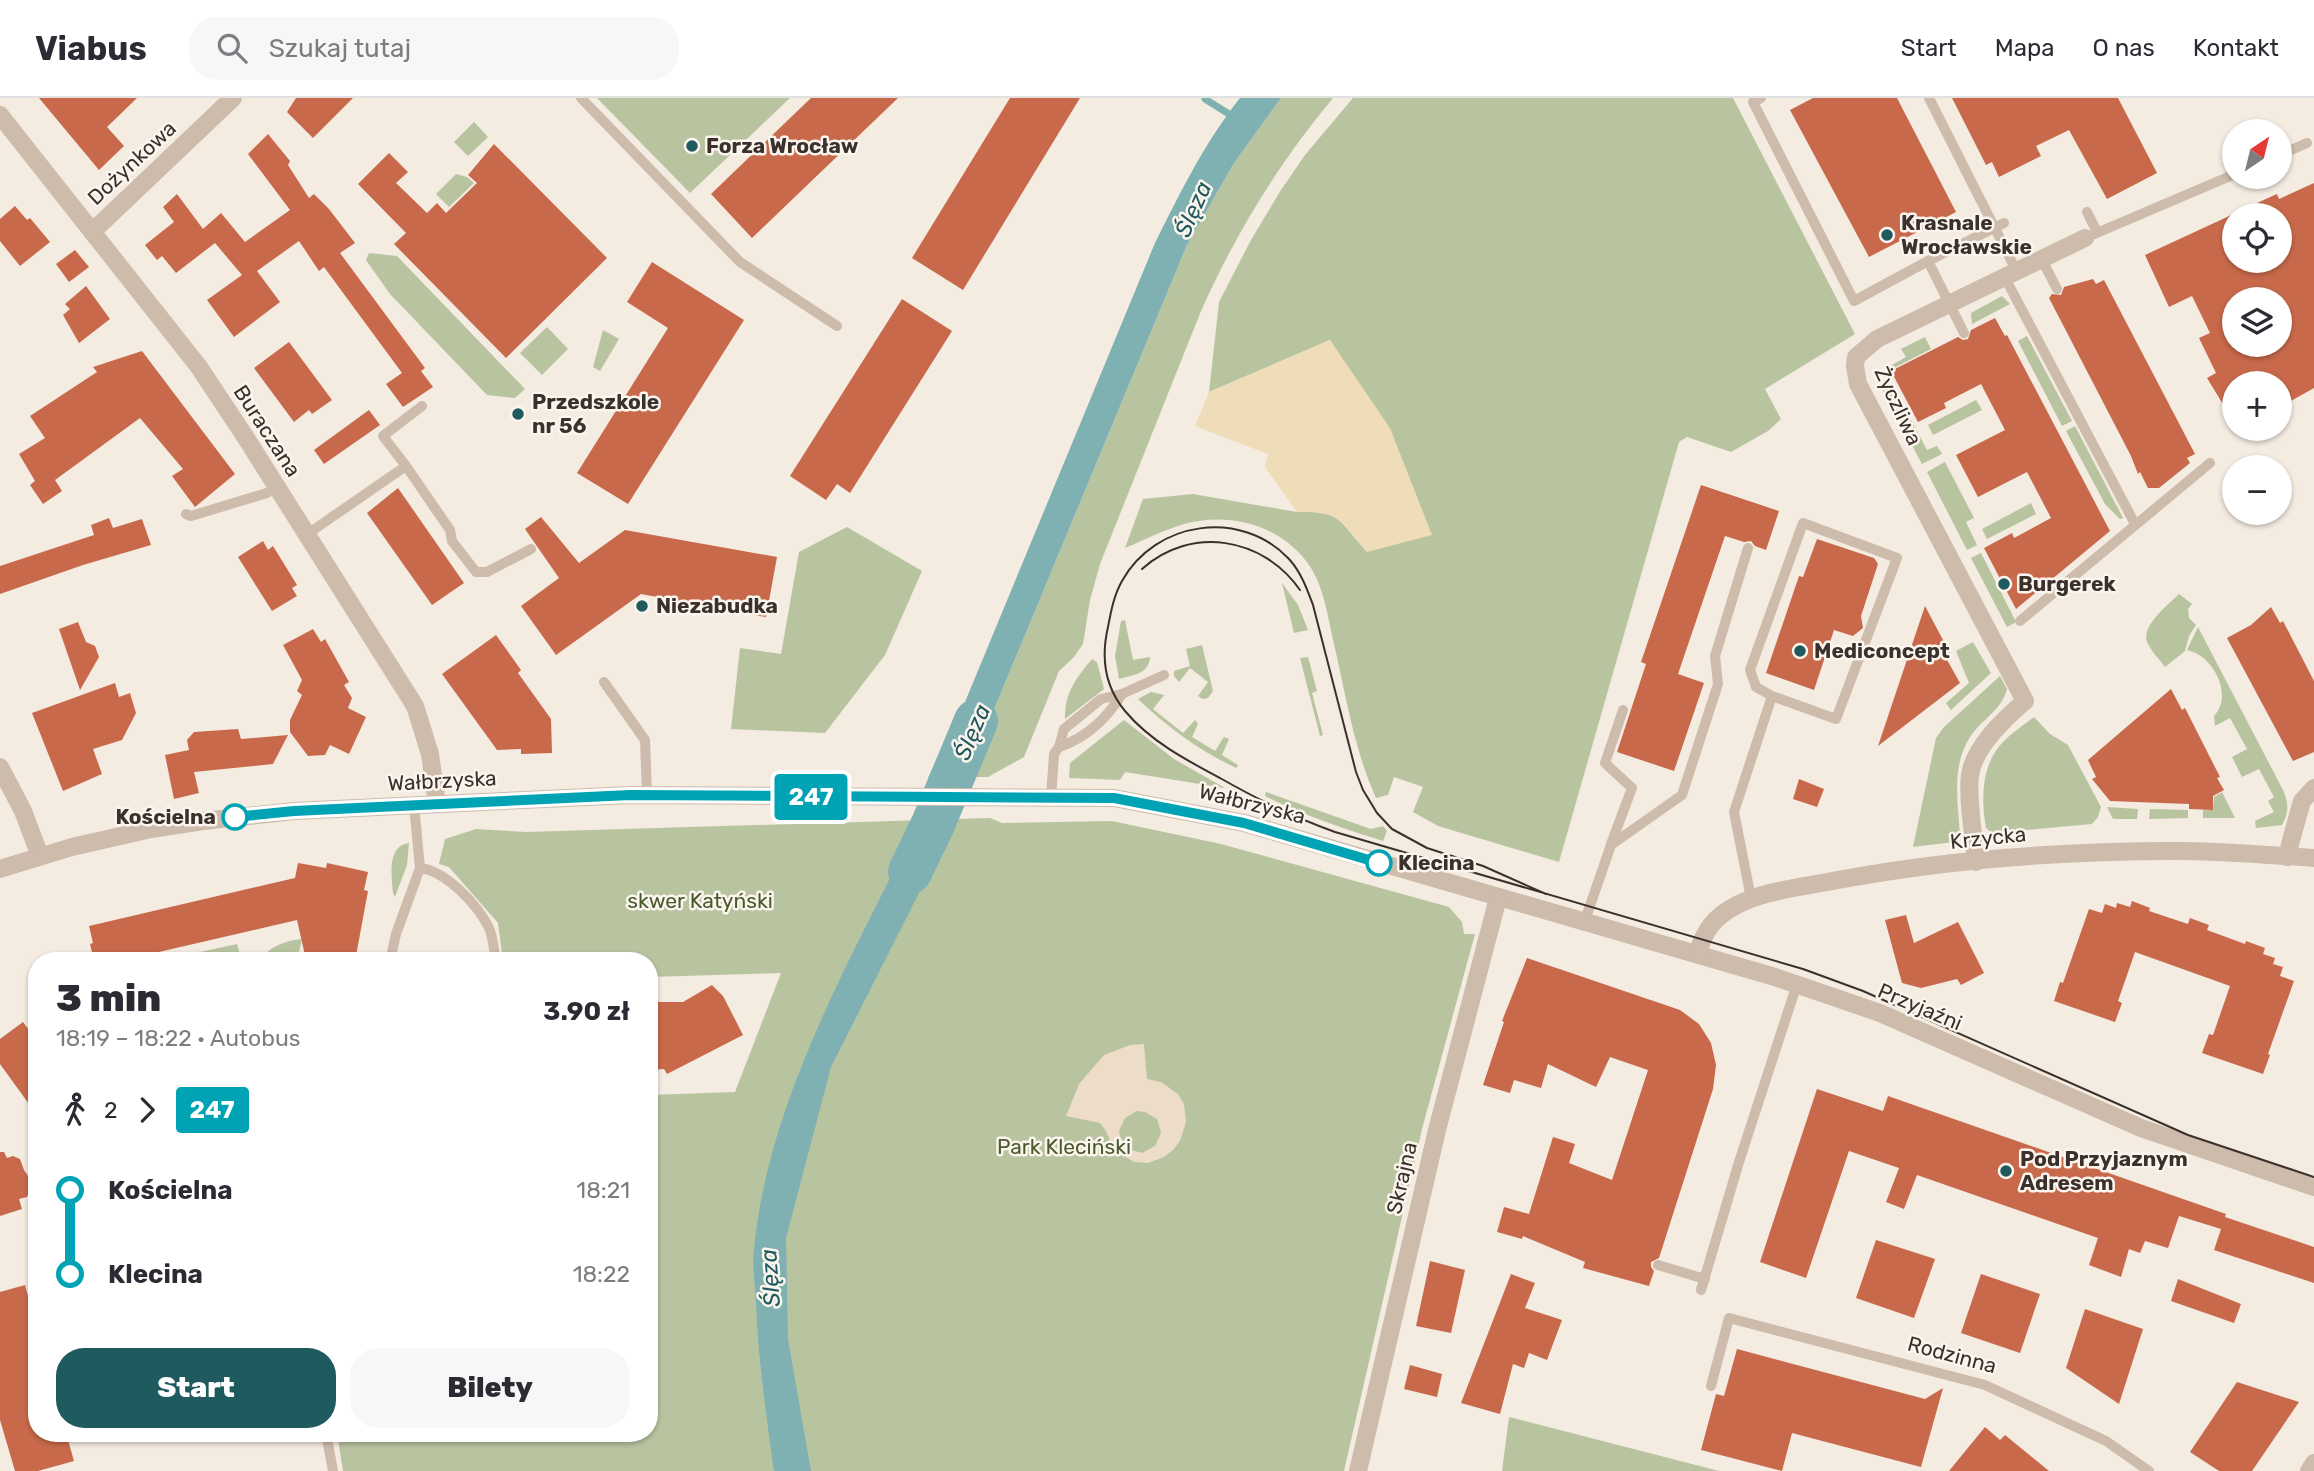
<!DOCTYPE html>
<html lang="pl">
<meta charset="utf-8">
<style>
:root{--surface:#fff;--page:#f7f7f7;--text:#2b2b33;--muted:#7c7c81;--line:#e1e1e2;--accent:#1f5a5e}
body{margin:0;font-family:Rubik,sans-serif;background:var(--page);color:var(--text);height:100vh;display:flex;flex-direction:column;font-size:26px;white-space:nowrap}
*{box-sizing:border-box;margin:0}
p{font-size:23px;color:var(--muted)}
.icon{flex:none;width:38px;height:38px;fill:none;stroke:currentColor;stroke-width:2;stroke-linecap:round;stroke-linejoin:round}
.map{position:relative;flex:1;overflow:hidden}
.side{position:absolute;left:28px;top:854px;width:630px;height:490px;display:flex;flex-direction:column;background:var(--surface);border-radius:28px;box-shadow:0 2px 5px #0004}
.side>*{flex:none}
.badge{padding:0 14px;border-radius:5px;font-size:24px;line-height:46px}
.needle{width:46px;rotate:35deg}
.tools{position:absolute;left:2222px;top:21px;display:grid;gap:14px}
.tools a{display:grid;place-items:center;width:70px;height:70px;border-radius:50%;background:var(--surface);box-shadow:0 2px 5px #0004;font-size:35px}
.map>.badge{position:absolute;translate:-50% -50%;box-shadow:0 0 0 4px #fff}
.legs{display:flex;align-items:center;gap:10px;height:77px;padding:0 28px;font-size:23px}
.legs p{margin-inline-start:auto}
.headline{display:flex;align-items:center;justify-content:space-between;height:119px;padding:0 28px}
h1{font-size:38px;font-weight:800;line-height:52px}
.primary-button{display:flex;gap:14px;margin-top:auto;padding:14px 28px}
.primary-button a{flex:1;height:80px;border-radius:28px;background:var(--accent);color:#fff;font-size:28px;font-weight:800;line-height:80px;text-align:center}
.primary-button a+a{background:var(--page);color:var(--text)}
ul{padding:0 28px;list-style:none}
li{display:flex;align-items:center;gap:24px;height:84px;font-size:26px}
li i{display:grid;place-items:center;width:10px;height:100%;margin:0 9px;background:currentColor}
li i::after{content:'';width:18px;height:18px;margin:-9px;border:5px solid;border-radius:50%;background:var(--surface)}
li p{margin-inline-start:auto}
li:first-child i{background:linear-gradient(#0000 50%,currentColor 0)}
li:last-child i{background:linear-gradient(currentColor 50%,#0000 0)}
header{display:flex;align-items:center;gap:42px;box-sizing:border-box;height:98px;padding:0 35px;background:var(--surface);border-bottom:2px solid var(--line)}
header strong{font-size:33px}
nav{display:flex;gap:38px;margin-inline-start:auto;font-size:24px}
.search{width:490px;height:63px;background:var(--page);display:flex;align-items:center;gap:18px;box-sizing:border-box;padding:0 24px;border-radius:28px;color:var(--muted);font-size:26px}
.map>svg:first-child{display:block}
</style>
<header>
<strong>Viabus</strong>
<div class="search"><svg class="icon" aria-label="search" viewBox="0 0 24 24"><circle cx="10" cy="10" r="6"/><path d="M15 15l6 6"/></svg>Szukaj tutaj</div>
<nav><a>Start</a><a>Mapa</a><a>O nas</a><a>Kontakt</a></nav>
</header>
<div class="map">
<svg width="2314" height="1373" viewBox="0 0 2314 1373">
<rect width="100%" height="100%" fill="#f4ebe1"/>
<g fill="#b8c4a0">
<path d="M597 0H790L690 95Z"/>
<path d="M1281 0H1333C1277 68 1237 133 1201 213L1100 466 1090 502 1083 546 1074 559 1059 573 1024 659 988 679H966L1187 147 1234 65Z"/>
<path d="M1353 0H1733L1855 236 1765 291 1781 321 1768 333 1731 354 1687 339 1679 344 1559 764 1438 728 1413 714 1423 689 1394 679 1388 697 1376 700C1354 651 1346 598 1334 546 1328 521 1325 493 1311 470 1284 428 1231 413 1184 426 1164 432 1144 442 1125 450L1143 401 1193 396 1297 414H1320L1337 419 1367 454 1330 242 1209 294 1219 204 1251 142 1281 92 1305 57Z"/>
<path d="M474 24 488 39 468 58 454 44Z"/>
<path d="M456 76 467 79 474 85 449 109 436 96Z"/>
<path d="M369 155 397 158 525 291 515 300 487 297 390 196 366 162Z"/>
<path d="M2002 198 2010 206 1972 226 1971 215Z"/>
<path d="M547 229 568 251 542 277 520 255Z"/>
<path d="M603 232 619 241 600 273 593 269Z"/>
<path d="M2027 238 2072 323 2062 328 2018 243Z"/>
<path d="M1925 239 1931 251 1892 271 1890 268 1906 259 1901 251Z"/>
<path d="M1892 286 1927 352 1937 348 1942 356 1922 366 1882 291Z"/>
<path d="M1976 302 1982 312 1933 337 1928 327Z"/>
<path d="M2075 328 2123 420 2120 421 2105 406 2066 333Z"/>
<path d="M1945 364 1974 420 1966 424 1977 447 1967 452 1927 374Z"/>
<path d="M2031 405 2036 416 1987 441 1982 431Z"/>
<path d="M847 429 922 473 885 557 825 635 731 631 740 550 781 556 799 454Z"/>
<path d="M1981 455 2016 524 2007 529 1971 460Z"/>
<path d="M1282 485 1298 507 1308 532 1294 535Z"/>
<path d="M2179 496 2192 506 2188 511 2189 520 2196 527 2189 538 2185 553 2165 569C2160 562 2152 554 2148 546 2139 529 2168 507 2179 496Z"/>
<path d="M1125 522 1133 562 1150 559C1149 576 1133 577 1119 581L1115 558 1121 523Z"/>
<path d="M2198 529 2283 692C2289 706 2289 714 2282 727L2256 730 2255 723 2274 714 2268 703 2274 699 2259 671 2242 679 2232 659 2247 651 2230 620 2215 628 2214 618C2234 597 2213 557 2187 552Z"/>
<path d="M1973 544 1991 575 1951 612 1946 605 1969 585 1956 553Z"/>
<path d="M1202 547 1213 593 1208 600 1203 601 1198 598 1208 584 1190 570 1179 584 1174 578V573L1190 568 1186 551Z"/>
<path d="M1308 559 1317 593 1312 595 1323 637 1320 638 1300 560Z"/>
<path d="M1092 561 1097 564 1104 591 1065 621C1064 596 1076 580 1092 561Z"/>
<path d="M2000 578 2007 591C2002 612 1981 622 1970 639 1951 669 1958 704 1960 737L1954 744 1913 749 1936 640 1944 629Z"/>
<path d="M1151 594 1164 597 1153 611 1183 635 1195 622 1198 626 1192 639 1215 653 1224 639 1229 641 1222 657 1238 667 1236 670C1200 653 1167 629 1138 601Z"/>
<path d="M2034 619 2050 636 2068 647 2101 709 2098 719 2092 726 1992 735 1986 730C1981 701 1981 667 2003 644 2011 635 2024 627 2034 619Z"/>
<path d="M1124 622 1174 661 1225 690 1125 674 1120 682 1069 680 1070 665Z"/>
<path d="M1266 694 1371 731 1383 728 1387 733 1383 743C1342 730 1303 717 1265 698Z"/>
<path d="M2222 694 2235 720H2203V712H2213L2214 699Z"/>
<path d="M2107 709 2138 711 2137 721H2113Z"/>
<path d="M2150 711 2188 712V720L2149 721Z"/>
<path d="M990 720 1002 725 1112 723 1221 746 1449 809 1462 824 1464 836H1475L1422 1031 1344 1373H343L337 1335H649V997L735 994 781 875 649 879V863H503L498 825 449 769 439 766 445 741 476 731 526 734Z"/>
<path d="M409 745 407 767 395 799 393 795C392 779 386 748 409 745Z"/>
<path d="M302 841 297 863H259C268 849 286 842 302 841Z"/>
<path d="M237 846 242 863H162L163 862Z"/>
<path d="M1509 1319 1719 1373H1502Z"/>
</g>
<path fill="#efdcb8" d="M1330 242 1390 330 1432 437 1367 454C1340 423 1341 413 1297 414L1265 369 1268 356 1195 328 1209 294Z"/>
<path fill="#ecdcc8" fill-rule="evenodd" d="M1144 946 1147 981 1161 984 1178 996 1184 1006 1186 1024 1180 1043 1173 1052 1164 1059 1148 1065 1134 1064 1121 1056 1111 1045 1106 1033 1100 1025 1066 1018 1079 986 1104 957 1130 947ZM1137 1013 1145 1014 1157 1021 1161 1035 1155 1048 1142 1055 1128 1051 1120 1040 1119 1033 1125 1020Z"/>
<g fill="#7fb0b2">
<path d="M1240 0H1281L1234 65 1187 147 966 679 928 680 933 670 941 662 1155 145C1180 95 1205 44 1240 0Z"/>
<path d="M952 721 917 799 831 969 786 1140 788 1241 811 1373H774C766 1316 758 1261 756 1204 755 1186 752 1168 754 1151 768 1003 851 861 915 730L916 722Z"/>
</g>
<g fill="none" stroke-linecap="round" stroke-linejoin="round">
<path stroke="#7fb0b2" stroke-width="7" d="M1205 1 1229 16"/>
<path stroke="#7fb0b2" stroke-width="44" d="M910 774 933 726 976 623"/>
</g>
<g fill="#c8694b" fill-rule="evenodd">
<path d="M39 0H137L107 29 124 48 99 72Z"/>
<path d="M296 0H353L313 40 287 14Z"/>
<path d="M811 0H898L752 140 711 96Z"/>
<path d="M1010 0H1080L963 192 912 160Z"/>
<path d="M1813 0H1897L1956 114 1869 159 1790 12Z"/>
<path d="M1952 0H2118L2157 75 2107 101 2069 32 2036 48 2041 58 1999 79 1992 64 1986 67Z"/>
<path d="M268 36 290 63 288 67 309 100 314 96 329 111 355 145 340 155 425 270 421 273 433 289 403 309 386 286 402 275 324 169 319 173 299 143 257 173 280 204 234 239 207 202 242 177 215 145 176 175 162 158 157 162 145 147 174 124 163 109 177 96 203 131 221 115 245 144 290 112 248 56Z"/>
<path d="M494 46 607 160 506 260 394 146 406 135 358 86 389 55 408 74 396 85 427 115 437 105 446 115 477 85 468 77Z"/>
<path d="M2314 85V290L2280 309V285H2235V326L2207 280 2216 275 2199 240 2210 235 2192 198 2169 209 2145 157 2268 100 2277 96 2279 101ZM2235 117H2280V163H2235ZM2235 201H2280V247H2235Z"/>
<path d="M15 108 27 122 30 120 50 144 20 168 0 143V121Z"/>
<path d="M75 152 89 169 69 184 56 166Z"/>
<path d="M652 164 744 222 628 406 577 375 668 230 627 204Z"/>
<path d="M2093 181 2096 186 2104 182 2195 356 2187 360 2190 365 2159 390H2148L2140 374 2138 376 2131 358 2049 200 2052 196 2061 197 2064 189Z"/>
<path d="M86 188 110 221 79 245 63 217 70 211 65 206Z"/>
<path d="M902 201 952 233 850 395 837 386 826 402 790 378Z"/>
<path d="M1995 220 2005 238 2007 237 2110 433 2016 511 1984 450 2012 435 2014 440 2051 420 2027 374 1978 399 1956 357 2005 332 1981 286 1944 305 1946 310 1918 324 1891 273 1958 239 1963 242 1968 241 1971 232Z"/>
<path d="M289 244 332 302 312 316 309 312 294 324 254 270Z"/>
<path d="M142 253 235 376 195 409 172 378 183 371 140 320 55 382 62 393 43 406 30 387 35 383 19 356 45 340 30 318 97 274 93 269Z"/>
<path d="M369 312 380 327 324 366 314 352Z"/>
<path d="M1701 387 1779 413 1766 452 1755 448 1751 443 1744 444 1725 438 1678 576 1704 585 1674 673 1617 654 1646 566 1641 564Z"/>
<path d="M398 390 464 485 432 507 367 415Z"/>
<path d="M541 419 579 465 625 432 777 459 766 519 641 496 556 557 521 508 559 480 525 431Z"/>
<path d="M109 420 113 430 142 421 151 447 83 467 0 496V468L94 437 91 427Z"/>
<path d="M1817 441 1874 460 1878 466 1861 518 1863 530 1853 538 1834 532 1814 592 1766 575 1799 478 1803 479Z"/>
<path d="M263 443 268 452 273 448 297 487 292 490 297 498 272 513 238 459Z"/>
<path d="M1925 508 1951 557 1946 560 1960 585 1878 648Z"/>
<path d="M2271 509 2280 525 2283 523 2314 583V654L2293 663 2227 540 2251 527Z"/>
<path d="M78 524 86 544 95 548 99 559 80 592 59 531Z"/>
<path d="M313 531 321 544 325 541 349 584 344 587 352 600 348 610 366 619 349 656 330 647 325 657 308 658 290 634V622L302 597 297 593 302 582 283 547Z"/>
<path d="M496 537 521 572 518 575 551 621 552 655 521 656V651L497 652 442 576Z"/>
<path d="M115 585 119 599 130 595 136 615 122 642 93 651 102 676 63 693 32 615Z"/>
<path d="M2171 591 2182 612 2185 610 2220 679 2217 680 2224 692 2213 698V712L2189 711V706L2110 703 2092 681 2096 679 2088 662Z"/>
<path d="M238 631 241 641 288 637 273 666 194 674 199 695 174 701 165 657 189 652 187 642 194 634Z"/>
<path d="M1799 681 1824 691 1817 709 1793 701Z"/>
<path d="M298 765 326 770 327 765 368 774 364 792 368 793 355 863H302L304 853 297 822 120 863H94L90 846 93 845 89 828 295 780Z"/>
<path d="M2132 803 2150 810 2149 813 2188 826 2190 820 2209 827 2207 832 2245 846 2246 843 2265 850 2263 856 2275 860 2273 866 2283 869 2280 878 2294 883 2268 956 2270 957 2263 976 2202 955 2209 936 2213 937 2230 888 2135 854 2118 903 2122 905 2115 924 2054 903 2060 884 2063 885 2089 811 2102 815 2105 806 2116 810 2117 805 2130 809Z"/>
<path d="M1906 817 1914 845 1958 824 1984 875 1961 887 1957 881 1921 890 1902 885 1885 822Z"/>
<path d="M1527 860 1680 912 1699 926 1711 945 1716 967 1713 991 1659 1160 1651 1164V1169L1654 1173 1649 1188 1583 1170 1585 1164 1523 1138 1522 1141 1497 1134 1504 1109 1529 1116 1553 1039 1575 1046 1569 1065 1612 1082 1648 972 1610 959 1596 989 1548 966 1541 990 1514 982 1510 995 1483 987 1504 924 1502 923Z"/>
<path d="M712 887 723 898 743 937 667 976 664 971 649 972V904H683Z"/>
<path d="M23 924 37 943V1017L0 966V941Z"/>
<path d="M1817 991 1883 1013 1888 998 2226 1116 2225 1119 2314 1149V1185L2214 1152 2221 1131 2179 1118 2168 1150 2145 1143 2140 1155 2129 1151 2121 1179 2089 1167 2098 1140 1917 1077 1904 1111 1886 1104 1899 1070 1849 1053 1806 1180 1760 1164Z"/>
<path d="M0 1054H4L7 1060 13 1058 20 1061 24 1072 32 1084 27 1099 19 1101 22 1111 0 1118Z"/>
<path d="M1876 1142 1935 1161 1914 1220 1856 1200Z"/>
<path d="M1430 1163 1465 1172 1451 1235 1416 1228Z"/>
<path d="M1511 1176 1535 1185 1525 1210 1562 1222 1547 1262 1529 1255 1524 1270 1513 1266 1500 1316 1461 1305Z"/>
<path d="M1981 1176 2040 1196 2020 1255 1961 1235Z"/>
<path d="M2178 1181 2241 1206 2234 1225 2171 1203Z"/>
<path d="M25 1187 30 1206 37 1204V1335H66L74 1363 38 1373H15L0 1322V1194Z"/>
<path d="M2085 1211 2143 1231 2119 1306 2066 1270Z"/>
<path d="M1737 1251 1925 1301 1943 1290 1921 1369 1792 1335 1782 1373 1701 1352 1716 1296 1724 1298Z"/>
<path d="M1410 1267 1442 1276 1437 1299 1404 1291Z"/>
<path d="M2237 1284 2299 1304 2252 1373H2219L2190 1354Z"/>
<path d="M1985 1329 2000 1342 2005 1337 2049 1373H1949Z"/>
</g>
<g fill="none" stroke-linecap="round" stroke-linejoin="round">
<g stroke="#cdbbac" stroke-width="10">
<path d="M581 0 740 164 837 228"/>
<path d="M1761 0 1753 4 1854 203 1928 163 1964 235"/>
<path d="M1929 0 2016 172"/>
<path d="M2280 57 2307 45"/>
<path d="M2087 114 2097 134"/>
<path d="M2085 140 2235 76"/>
<path d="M2041 160 2057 191"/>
<path d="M1928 163 2004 125"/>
<path d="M2004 178 2135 426"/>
<path d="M406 368 383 338 422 308"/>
<path d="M186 416 191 418 267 395 276 389"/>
<path d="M306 437 406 368 450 432 452 443 476 474H487L531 451"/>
<path d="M2020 523 2210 365"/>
<path d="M604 584 645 642 647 697"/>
<path d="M1059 649C1086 640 1107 620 1122 596"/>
<path d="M1051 700 1054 656 1059 649 1064 631 1101 601 1122 596 1164 577"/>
<path d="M1611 746 1632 690 1605 665 1623 612"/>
<path d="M420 770C446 773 477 806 489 830 493 839 494 853 496 863"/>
<path d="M1751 800 1734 714 1772 598 1836 621 1897 460 1803 425 1750 572 1756 589 1772 598"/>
<path d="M1584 825 1611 747 1682 697 1718 586 1715 558 1748 450"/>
<path d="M390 863 396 836 420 770 414 707"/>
<path d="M1658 1167 1705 1181"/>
<path d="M1701 1192 1739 1064 1797 886"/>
<path d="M1711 1288 1729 1220 1985 1287 2106 1343 2149 1373"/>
<path d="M326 1335 333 1373"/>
</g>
<g stroke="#cdbbac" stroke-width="18">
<path d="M0 17 199 269 246 340 415 608 430 656 437 706"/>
<path d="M92 134 233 0"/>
<path d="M0 669 23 713 40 758"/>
<path d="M2288 759 2290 746 2302 703 2314 690"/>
<path d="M1976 764C1974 739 1967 701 1970 677 1974 649 2004 621 2025 603L1858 286 1855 268 1856 259 1877 241 2085 140"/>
<path d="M2309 1373 2314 1365"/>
</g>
<g stroke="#cdbbac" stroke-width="18">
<path d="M0 771 72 749 151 731 203 723 294 713 630 697 1114 700 1244 725 1775 879 1880 915 2141 1030 2314 1089"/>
<path d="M1697 856C1705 832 1713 820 1735 808 1763 793 1797 790 1827 784 1941 762 2060 753 2176 753 2222 753 2268 757 2314 760"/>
<path d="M1358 1373 1437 1032 1498 800"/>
</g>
<g stroke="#3b302b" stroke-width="2">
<path d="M1142 471C1191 427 1263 439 1300 492"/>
<path d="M1546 796 1483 768 1427 750 1392 731 1377 715 1363 692 1356 674 1313 507C1307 491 1301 474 1289 461 1241 410 1155 423 1122 483 1114 497 1111 513 1108 529 1101 559 1105 589 1125 613 1150 643 1186 662 1220 680 1257 701 1295 720 1335 734L1803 871 1863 893 2188 1037 2314 1079"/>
</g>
</g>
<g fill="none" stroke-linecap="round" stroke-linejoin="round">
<defs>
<path id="line-1" d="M235 719 294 713 630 697 1114 700 1244 725 1379 765"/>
</defs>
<use href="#line-1" stroke="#fff" stroke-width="16"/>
<use href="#line-1" stroke="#00a3b4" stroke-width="10"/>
</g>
<g fill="#1f5a5e" stroke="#fbf5ee" stroke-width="2.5">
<circle cx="692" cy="48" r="7"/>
<circle cx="1887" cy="137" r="7"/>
<circle cx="518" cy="316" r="7"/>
<circle cx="2004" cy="486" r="7"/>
<circle cx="642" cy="508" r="7"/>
<circle cx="1800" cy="553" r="7"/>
<circle cx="2006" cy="1073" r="7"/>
</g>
<g fill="#fff" stroke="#00a3b4" stroke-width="3.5">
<circle cx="235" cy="719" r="12"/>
<circle cx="1379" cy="765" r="12"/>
</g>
<g text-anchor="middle" stroke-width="5" stroke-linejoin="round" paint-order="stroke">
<g font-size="21" font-weight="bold" fill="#3b302b" stroke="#fbf5ee" text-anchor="start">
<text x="706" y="55">Forza Wrocław</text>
<text x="1901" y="132">Krasnale<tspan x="1901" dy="24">Wrocławskie</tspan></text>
<text x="532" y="311">Przedszkole<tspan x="532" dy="24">nr 56</tspan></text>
<text x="2018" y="493">Burgerek</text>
<text x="656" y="515">Niezabudka</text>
<text x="1814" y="560">Mediconcept</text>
<text x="2020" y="1068">Pod Przyjaznym<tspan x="2020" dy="24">Adresem</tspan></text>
</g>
<g font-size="21" fill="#3b302b" stroke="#fbf5ee">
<text transform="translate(132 65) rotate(-43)" y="7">Dożynkowa</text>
<text transform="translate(1898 308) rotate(65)" y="7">Życzliwa</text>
<text transform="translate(267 333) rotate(57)" y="7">Buraczana</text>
<text transform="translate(442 683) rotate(-3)" y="7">Wałbrzyska</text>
<text transform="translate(1252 706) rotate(14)" y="7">Wałbrzyska</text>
<text transform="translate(1988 740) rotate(-6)" y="7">Krzycka</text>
<text transform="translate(1920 909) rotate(23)" y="7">Przyjaźni</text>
<text transform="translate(1402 1080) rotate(-77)" y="7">Skrajna</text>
<text transform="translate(1952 1257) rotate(15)" y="7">Rodzinna</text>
</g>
<g font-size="21" font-weight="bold" fill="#3b302b" stroke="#fbf5ee" text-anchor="end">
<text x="216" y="726">Kościelna</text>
<text x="1398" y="772" text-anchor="start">Klecina</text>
</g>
<g font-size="21" fill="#4a5a2e" stroke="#fbf5ee">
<text x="700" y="810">skwer Katyński</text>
<text x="1064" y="1056">Park Kleciński</text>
</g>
<g font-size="23" font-style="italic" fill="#1f5a5e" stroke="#fbf5ee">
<text transform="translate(1193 111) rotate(-66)" y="8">Ślęza</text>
<text transform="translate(972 634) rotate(-67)" y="8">Ślęza</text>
<text transform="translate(770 1180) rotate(-94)" y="8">Ślęza</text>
</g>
</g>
</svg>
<div class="tools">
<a><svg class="needle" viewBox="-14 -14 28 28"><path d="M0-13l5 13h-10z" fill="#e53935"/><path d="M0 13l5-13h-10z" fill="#7c7c81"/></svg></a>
<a><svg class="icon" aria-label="locate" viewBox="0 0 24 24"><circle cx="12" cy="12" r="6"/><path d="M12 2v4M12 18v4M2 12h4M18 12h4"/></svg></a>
<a><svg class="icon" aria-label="layers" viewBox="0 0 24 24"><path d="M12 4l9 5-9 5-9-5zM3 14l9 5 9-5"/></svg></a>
<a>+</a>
<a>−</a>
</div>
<b class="badge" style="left:811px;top:699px;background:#00a3b4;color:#fff">247</b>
<section class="side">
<div class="headline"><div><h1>3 min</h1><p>18:19 – 18:22 · Autobus</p></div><b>3.90 zł</b></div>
<div class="legs"><svg class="icon" aria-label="walk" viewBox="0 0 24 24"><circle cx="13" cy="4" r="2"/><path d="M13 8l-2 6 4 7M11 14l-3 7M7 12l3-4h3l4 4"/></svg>2<svg class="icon" aria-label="forward" viewBox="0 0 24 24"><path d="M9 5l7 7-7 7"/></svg><b class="badge" style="background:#00a3b4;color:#fff">247</b></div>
<ul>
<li><i style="color:#00a3b4"></i><b>Kościelna</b><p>18:21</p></li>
<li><i style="color:#00a3b4"></i><b>Klecina</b><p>18:22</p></li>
</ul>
<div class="primary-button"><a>Start</a><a>Bilety</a></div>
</section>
</div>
